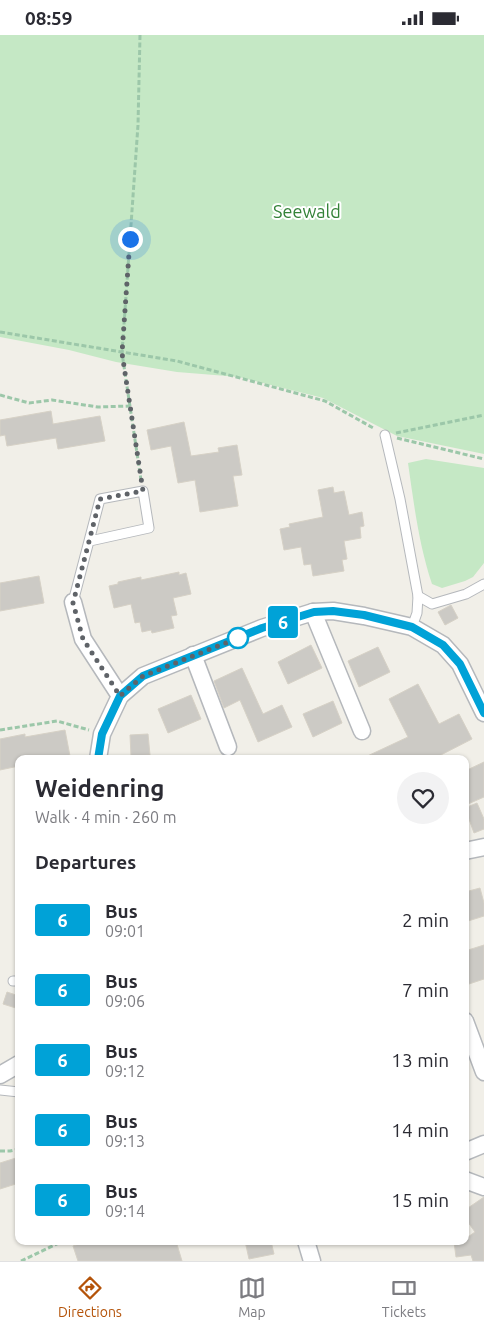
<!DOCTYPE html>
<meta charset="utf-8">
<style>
:root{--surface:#fff;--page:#f2f2f3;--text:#2b2b33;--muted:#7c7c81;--line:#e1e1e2;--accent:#b45309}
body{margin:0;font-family:Ubuntu,sans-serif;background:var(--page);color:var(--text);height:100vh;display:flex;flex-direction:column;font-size:19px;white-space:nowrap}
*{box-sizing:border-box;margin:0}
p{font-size:16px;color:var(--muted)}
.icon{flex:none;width:28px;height:28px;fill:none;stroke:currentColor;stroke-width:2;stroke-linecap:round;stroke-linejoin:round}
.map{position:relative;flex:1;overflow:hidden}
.details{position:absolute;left:15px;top:720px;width:454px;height:490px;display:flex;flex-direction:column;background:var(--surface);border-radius:10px;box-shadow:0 1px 4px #0004}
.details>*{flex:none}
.badge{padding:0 10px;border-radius:4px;font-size:18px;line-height:32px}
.you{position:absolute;width:25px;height:25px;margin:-12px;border:4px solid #fff;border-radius:50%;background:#1a73e8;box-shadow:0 0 0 8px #1a73e833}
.map>.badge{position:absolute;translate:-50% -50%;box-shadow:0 0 0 2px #fff}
h2{padding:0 20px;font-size:19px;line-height:45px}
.round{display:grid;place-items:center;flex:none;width:52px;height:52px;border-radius:26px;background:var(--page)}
.headline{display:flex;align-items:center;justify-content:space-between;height:85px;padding:0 20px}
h1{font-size:24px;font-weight:700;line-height:38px}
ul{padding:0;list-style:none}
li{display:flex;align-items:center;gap:15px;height:70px;padding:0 20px}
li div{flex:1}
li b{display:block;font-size:19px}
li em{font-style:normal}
li .badge{min-width:55px;font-weight:700;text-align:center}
.status{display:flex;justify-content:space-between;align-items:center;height:35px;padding:0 25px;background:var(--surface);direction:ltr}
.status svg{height:14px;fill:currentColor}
.dock{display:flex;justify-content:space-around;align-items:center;height:70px;border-top:1px solid var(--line);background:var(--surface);font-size:14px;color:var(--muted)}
.dock a{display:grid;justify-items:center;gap:2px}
.dock .selected{color:var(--accent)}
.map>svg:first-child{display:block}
</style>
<div class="status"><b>08:59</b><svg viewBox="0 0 49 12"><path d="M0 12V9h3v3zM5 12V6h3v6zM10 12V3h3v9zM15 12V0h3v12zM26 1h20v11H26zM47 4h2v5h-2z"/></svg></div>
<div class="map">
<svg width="484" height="1226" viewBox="0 0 484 1226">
<rect width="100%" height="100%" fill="#f1efe8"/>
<g fill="#c5e8c5">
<path d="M0 0H484V419L397 401 323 363 239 342 177 337 116 327 69 315 0 302Z"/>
<path d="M426 424 484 433V528L473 542 465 546 442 553 432 549C419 510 414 470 408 428Z"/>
</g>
<g fill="#cccac5" stroke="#d6d1c6">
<path d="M51 376 53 389 100 381 105 406 58 414 56 403 7 411 5 400 0 401V385Z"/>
<path d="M184 387 191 421 219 417 218 413 237 410 242 440 233 441 238 471 200 477 195 445 178 448 171 411 151 415 147 395Z"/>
<path d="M333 452 334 458 344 456 349 480 362 477 364 491 360 492 361 503 344 506 347 524 342 525 344 536 313 541 311 529 304 530 301 512 284 515 280 494 290 492 289 489 323 482 318 455Z"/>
<path d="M179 537V540L186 538 191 559 173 563 177 580 171 581 174 593 152 598 151 595 142 597 140 587 135 588 131 569 114 573 109 551 118 549V547L141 542V545Z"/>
<path d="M39 541 44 568 0 576V548Z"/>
<path d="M451 570 458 583 445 590 438 577Z"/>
<path d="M311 610 322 633 288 649 278 627Z"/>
<path d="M378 612 390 637 359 652 348 626Z"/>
<path d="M242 633 263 679 282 670 292 692 258 707 240 665 224 673 214 646Z"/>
<path d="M418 649 439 689 459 679 472 704 433 724H361L408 702 389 664Z"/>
<path d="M191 660 201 684 168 698 158 674Z"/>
<path d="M333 666 342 688 313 702 303 679Z"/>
<path d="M65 695 70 721 56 724H19V731L0 735V704L25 699V702Z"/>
<path d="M148 699 150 720 131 721 130 700Z"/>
<path d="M484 727V762L468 769 465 762V736Z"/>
<path d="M477 768 484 784V794L474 798 465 773Z"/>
<path d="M480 853 484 868V881L465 887V857Z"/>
<path d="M484 910V944L469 949 465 937V916Z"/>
<path d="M7 957 19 961V974L3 969Z"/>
<path d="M19 1122V1148L0 1154V1128Z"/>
<path d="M484 1162V1226H473L471 1220 456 1222 454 1207 465 1206V1204L475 1197 465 1183V1175Z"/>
<path d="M89 1206H176L182 1226H78L73 1211Z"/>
<path d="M245 1206H271L274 1219 249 1224Z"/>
</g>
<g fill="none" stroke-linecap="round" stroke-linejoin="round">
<defs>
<g id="service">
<path d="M385 400 400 464 418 561 417 578 412 592"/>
<path d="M418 561 432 569 466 559 484 549"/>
<path d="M73 567 100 464 143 456 149 493 90 506"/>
<path d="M13 946H19"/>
<path d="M0 1055 19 1057"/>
</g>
<g id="minor">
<path d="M73 567 83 604 120 661"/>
<path d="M313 577 362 696"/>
<path d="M193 620 228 712"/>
<path d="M98 724 102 699 120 661 143 641 262 593 313 577 333 576 364 581 412 592 443 610 460 629 484 678"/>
<path d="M465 816 484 812"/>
<path d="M465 986 484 1037"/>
<path d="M0 1040 19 1029"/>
<path d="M465 1117 484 1109"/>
<path d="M465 1145 484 1152"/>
<path d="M306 1206 312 1226"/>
</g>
</defs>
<use href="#service" stroke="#b5b8bc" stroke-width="11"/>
<use href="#minor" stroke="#b5b8bc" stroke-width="19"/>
<g stroke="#9cc7a9" stroke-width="3" stroke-dasharray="5 2.5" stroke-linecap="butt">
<path d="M140 0 138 90 122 318 141 445"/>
<path d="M0 297 177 326 325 366 375 394"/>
<path d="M0 360 29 368 52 365 98 372 130 371"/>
<path d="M396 398 484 380"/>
<path d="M397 403 484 424"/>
<path d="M0 695 57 686 89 695"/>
<path d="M0 1116H10L19 1114"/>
<path d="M21 1226 63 1206"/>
</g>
<use href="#service" stroke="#fff" stroke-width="9"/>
<use href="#minor" stroke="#fff" stroke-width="16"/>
</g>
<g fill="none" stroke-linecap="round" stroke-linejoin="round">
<defs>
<path id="line" d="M98 724 102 699 120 661 143 641 262 593 314 577 333 576 364 580 412 592 443 610 460 629 484 678"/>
</defs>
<use href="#line" stroke="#fff" stroke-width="11"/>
<use href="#line" stroke="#00a2d7" stroke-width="8"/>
<path stroke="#5f6368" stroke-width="5" stroke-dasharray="0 9" d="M130 204 122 318 143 456 100 464 73 568 83 604 120 661 143 641 238 603"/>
</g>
<circle fill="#fff" stroke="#00a2d7" stroke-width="2.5" cx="238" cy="603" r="10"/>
<g text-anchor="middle" stroke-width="4" stroke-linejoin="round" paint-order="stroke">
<g font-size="18" fill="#348238" stroke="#fff">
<text x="307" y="183">Seewald</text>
</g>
</g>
</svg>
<div class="you" style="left:130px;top:204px"></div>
<b class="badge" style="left:283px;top:587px;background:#00a2d7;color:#fff">6</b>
<section class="details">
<div class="headline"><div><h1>Weidenring</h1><p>Walk · 4 min · 260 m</p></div><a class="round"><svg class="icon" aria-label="heart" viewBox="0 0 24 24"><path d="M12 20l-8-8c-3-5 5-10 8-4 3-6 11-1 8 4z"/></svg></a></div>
<h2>Departures</h2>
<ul>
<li><span class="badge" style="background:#00a2d7;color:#fff">6</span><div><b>Bus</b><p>09:01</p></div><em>2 min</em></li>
<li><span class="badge" style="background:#00a2d7;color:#fff">6</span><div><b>Bus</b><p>09:06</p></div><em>7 min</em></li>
<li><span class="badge" style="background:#00a2d7;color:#fff">6</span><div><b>Bus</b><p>09:12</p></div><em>13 min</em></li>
<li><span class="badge" style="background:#00a2d7;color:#fff">6</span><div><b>Bus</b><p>09:13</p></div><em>14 min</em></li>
<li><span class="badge" style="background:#00a2d7;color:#fff">6</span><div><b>Bus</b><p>09:14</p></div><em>15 min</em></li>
</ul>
</section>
</div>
<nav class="dock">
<a class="selected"><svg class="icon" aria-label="directions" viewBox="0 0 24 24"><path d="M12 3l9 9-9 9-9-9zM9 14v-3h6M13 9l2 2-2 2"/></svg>Directions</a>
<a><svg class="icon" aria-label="map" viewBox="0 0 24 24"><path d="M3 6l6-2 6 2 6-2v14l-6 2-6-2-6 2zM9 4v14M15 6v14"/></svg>Map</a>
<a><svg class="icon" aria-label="tickets" viewBox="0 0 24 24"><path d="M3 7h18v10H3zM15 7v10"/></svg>Tickets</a>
</nav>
